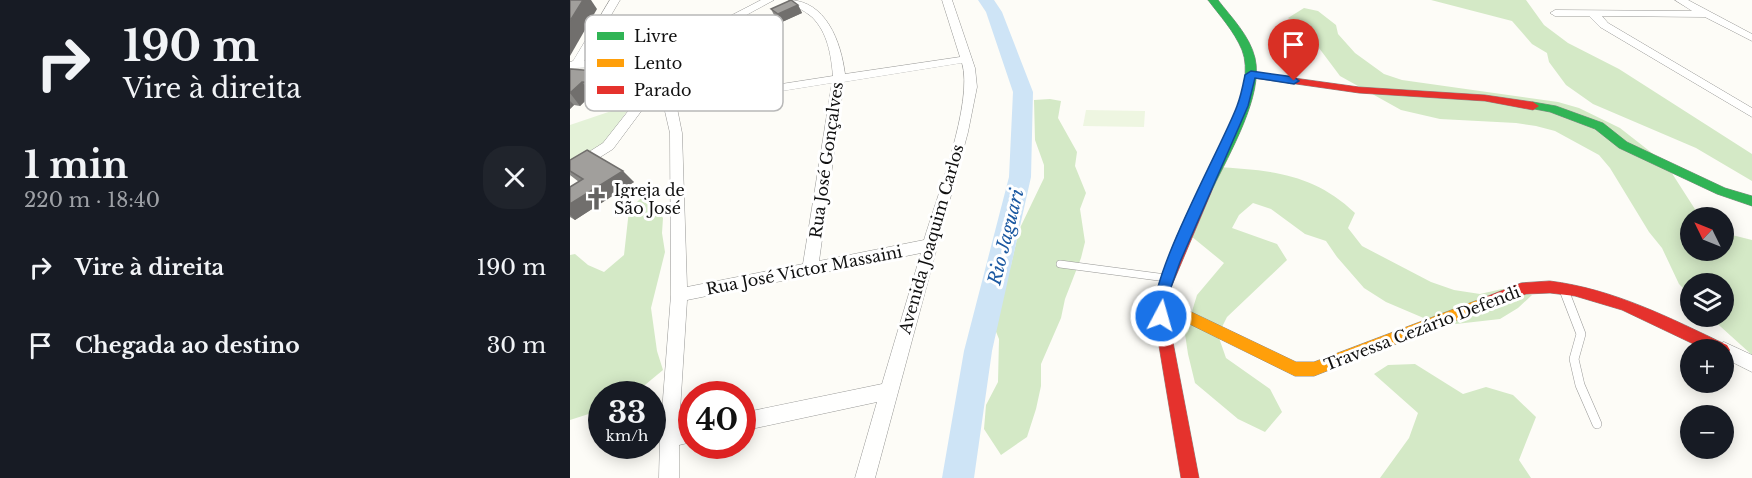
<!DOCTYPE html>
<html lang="pt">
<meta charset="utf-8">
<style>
body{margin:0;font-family:"Libre Baskerville",serif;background:#20242c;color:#f1f3f6;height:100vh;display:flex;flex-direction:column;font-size:22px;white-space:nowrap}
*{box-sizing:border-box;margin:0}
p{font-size:20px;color:#9ea1a6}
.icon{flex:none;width:33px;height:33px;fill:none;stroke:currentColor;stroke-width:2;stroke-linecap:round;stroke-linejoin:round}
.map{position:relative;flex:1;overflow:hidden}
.panel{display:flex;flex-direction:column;background:#171b24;width:570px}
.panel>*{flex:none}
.top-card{background:#171b24;color:#f1f3f6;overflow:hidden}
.needle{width:39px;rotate:313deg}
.buttons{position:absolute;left:1110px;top:207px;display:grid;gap:12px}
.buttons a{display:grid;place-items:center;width:54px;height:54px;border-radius:50%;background:#171b24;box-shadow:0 3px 15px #0003;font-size:30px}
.speed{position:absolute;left:18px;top:381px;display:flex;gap:12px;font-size:30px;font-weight:700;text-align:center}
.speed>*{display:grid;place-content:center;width:78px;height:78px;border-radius:50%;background:#171b24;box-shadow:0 3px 15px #0003;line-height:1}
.speed small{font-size:15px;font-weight:400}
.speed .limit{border:9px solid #d22;background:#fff;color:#111}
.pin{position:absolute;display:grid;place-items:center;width:51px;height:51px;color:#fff;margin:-62px -26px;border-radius:50% 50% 50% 0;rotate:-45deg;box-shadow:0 0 6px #0007}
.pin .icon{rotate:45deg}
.me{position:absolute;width:66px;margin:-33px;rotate:6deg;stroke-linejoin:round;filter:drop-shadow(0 0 4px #0008)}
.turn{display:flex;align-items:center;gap:21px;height:126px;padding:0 24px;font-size:27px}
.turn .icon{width:78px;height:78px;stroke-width:2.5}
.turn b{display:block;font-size:42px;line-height:51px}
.round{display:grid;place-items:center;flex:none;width:63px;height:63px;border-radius:24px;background:#20242c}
.head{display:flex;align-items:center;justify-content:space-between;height:102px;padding:0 24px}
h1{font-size:36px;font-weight:800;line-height:45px}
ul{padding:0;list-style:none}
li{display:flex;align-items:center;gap:18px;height:78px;padding:0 24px}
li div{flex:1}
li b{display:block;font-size:22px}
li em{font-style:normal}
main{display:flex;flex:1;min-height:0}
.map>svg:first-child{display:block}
.green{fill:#e4f2d8}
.forest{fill:#d4e9c6}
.pitch{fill:#eef6e1}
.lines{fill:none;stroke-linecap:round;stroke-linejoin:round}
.river{fill:#cee4f6;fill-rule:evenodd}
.lane-far1-casing{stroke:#979795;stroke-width:8}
.lane-casing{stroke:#979795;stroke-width:10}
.street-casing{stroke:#979795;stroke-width:1}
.fast-casing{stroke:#8e8d8b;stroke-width:1}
.slow-casing{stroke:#8e8d8b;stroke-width:1}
.jam-casing{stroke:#8e8d8b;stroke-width:1}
.lane-far1{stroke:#fffffe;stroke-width:7}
.lane{stroke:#fffffe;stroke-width:9}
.street{fill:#fffffe;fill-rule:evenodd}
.fast{fill:#30b455;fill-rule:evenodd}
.slow{fill:#ff9f0a;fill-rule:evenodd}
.jam{fill:#e5322d;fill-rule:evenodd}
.wall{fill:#8a8986}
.shaded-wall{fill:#716f6d}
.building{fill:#a19f9c;stroke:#716f6d;stroke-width:1.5}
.route{fill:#1a73e8;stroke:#114b97;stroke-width:1.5}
.labels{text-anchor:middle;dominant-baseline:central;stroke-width:6;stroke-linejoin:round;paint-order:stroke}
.street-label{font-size:16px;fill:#111;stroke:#fff}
.poi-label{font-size:16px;fill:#111;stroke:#fff;text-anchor:start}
.water-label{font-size:18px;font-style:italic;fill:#1c59a1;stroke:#fff}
.key{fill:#fff;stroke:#b8b8b8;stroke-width:1.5}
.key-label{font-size:16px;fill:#111}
</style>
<main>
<section class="panel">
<div class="top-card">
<div class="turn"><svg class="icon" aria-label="right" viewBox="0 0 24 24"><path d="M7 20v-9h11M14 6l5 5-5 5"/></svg><div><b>190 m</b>Vire à direita</div></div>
</div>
<div class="head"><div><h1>1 min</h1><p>220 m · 18:40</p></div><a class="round"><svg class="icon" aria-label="close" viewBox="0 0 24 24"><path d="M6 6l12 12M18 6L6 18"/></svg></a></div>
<ul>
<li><svg class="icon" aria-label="right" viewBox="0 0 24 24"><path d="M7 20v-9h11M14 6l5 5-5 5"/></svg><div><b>Vire à direita</b></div><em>190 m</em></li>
<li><svg class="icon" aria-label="arrive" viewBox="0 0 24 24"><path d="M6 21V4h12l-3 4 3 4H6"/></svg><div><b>Chegada ao destino</b></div><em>30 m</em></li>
</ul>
</section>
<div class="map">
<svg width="1182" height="478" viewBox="0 0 1182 478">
<rect width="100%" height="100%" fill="#fdfcf7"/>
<path class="green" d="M62 104 32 147 0 164V125Z"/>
<g class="forest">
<path d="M861 0H956L974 25 998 43 1049 69 1182 154V181L1126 148 1023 104 996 85 979 62 977 53 962 44 942 21Z"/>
<path d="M734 8 748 11 766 25 768 34 785 53 814 74 832 80 988 102 1009 108 1050 128 1096 164 1130 217 1120 218V250H1154V233L1182 240V355L1140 317 1154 316V284H1120V295L1109 284 1092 248 1079 232 1040 168 1029 155 985 131 966 126 946 123 870 119 831 110 770 76 734 28 718 18Z"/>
<path d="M480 99 491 101 488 118 507 152 505 166 516 193 510 209 515 242 511 258 495 299 491 318 471 364V386L466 409 457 437 431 455 414 429 416 405 428 382 429 339 422 322 441 265 449 230 474 178V165L465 140 464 100Z"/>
<path d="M645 167C699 170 743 173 785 213L778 228 792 246 861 282 884 290 910 294 932 289 962 295 948 308 930 319 886 324 863 322 816 302 794 288 767 257 756 241 735 234 701 209 683 203 669 215 662 228 707 244 717 260 657 317 648 335 656 358 700 389 712 412 695 432 668 419 625 383 618 354 615 334 627 295 654 263 621 236Z"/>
<path d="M75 194 93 218 92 233 95 252 81 308 87 351 93 370 64 394H32L31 410 0 420V255L5 254 18 265 34 272 54 255 59 210Z"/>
<path d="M845 364 893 394 916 387 943 395 966 417 949 460 961 478H810L839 438 848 413 804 374 818 365Z"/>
</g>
<path class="pitch" d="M516 110 575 111 574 127 513 126Z"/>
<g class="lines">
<path class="river" d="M408 0H424L432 12 463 92 461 177 422 351 404 478H372L394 351 439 177 443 92 416 12Z"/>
<defs>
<path id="lane-far1" d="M490 264 596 278"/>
<path id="lane" d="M994 290 1011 334 1004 359 1010 385 1027 424"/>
<g id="street">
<path d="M40 0H50L14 61H38L62 67 191 0H204L71 72C83 82 89 92 102 101L263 76C261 55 258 33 242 17 234 10 225 7 218 0 256 0 271 42 275 74L390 57 372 0H382L405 68 407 87 398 132 305 478H285L307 402 172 431V413L312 384 351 253 117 300 109 427 122 424V442L109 445V478H89L90 438 101 295 100 133 94 107 81 98 43 149 0 176V164L33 143 74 91C63 62 24 68 0 68V62L3 61ZM392 63C404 102 366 199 354 240L249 261 274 82ZM262 83 233 264 117 287 112 133 107 108Z"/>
<path d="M1105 0H1118L1182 34V41L1135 17 1032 16 1038 23 1182 108V117L1030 27 1019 16H985L980 13 985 10 1122 11Z"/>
<path d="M1154 342 1182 355V372L1154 358V350H1146L1148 345Z"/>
</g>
<g id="fast">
<path d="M638 0H648C661 17 680 36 685 58 694 95 659 154 643 188L637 193 631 188C647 153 687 88 672 50 664 31 650 16 638 0Z"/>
<path d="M963 102 986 106 1033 123 1057 142 1155 188 1182 196V206L1147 194 1049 148 1025 129 980 112 959 108 957 106Z"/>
</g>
<path id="slow" d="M592 298 726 362H744L913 298 918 300 920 304 918 308 744 376H725L587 308 585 304 587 300Z"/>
<g id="jam">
<path d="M681 72 789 87 915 95 963 102 969 106 963 110 915 101 789 93 677 77V73Z"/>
<path d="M637 183 643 188 600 290 598 316 629 478H611L584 316 586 290 631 188Z"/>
<path d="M980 281C1044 289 1100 318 1157 345L1160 350 1157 355 1154 356V350H1136L1052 310 1005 296 980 293 956 294 913 310 908 308 906 304 908 300 951 283Z"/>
</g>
</defs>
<use href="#lane-far1" class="lane-far1-casing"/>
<use href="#lane" class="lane-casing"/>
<use href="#street" class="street-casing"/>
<use href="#fast" class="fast-casing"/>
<use href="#slow" class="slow-casing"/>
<use href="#jam" class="jam-casing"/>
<use href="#lane-far1" class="lane-far1"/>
<use href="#lane" class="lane"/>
<use href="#street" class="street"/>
<use href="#fast" class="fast"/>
<use href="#slow" class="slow"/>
<use href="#jam" class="jam"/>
</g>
<g class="wall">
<path d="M228 5 232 13 212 22 205 17 201 9Z"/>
<path d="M0 69 40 72 50 83 38 95 22 94 10 106 4 105 0 109Z"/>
<path d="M0 160 64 182 5 220 0 217V187L9 182 0 175Z"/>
</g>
<g class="shaded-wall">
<path d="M13 0H21L27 9 0 56V21Z"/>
<path d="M228 5 232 13 212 22 208 14Z"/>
<path d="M40 72 50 83 38 95 28 83Z"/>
<path d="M12 82 22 94 10 106 0 93Z"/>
<path d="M0 101 4 105 0 109Z"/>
<path d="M53 171 64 182 5 220 0 215V204Z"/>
</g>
<g class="building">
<path d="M0 0H13L0 21Z"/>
<path d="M221 0 228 5 208 14 201 9Z"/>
<path d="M0 69 40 72 28 83 12 82 0 93Z"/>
<path d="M17 150 53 171 0 204V187L13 179 0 171V160Z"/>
</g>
<path class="route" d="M681 71 724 77 729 81 724 84 685 78 678 106 610 262 600 290 597 320 591 322 586 320C571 289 653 145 667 106 671 96 673 85 675 75Z"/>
<defs>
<symbol id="church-bare" viewBox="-9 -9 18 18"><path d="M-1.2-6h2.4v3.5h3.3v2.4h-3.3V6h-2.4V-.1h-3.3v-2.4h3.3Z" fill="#646362" stroke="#fff" stroke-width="2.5" paint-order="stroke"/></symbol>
</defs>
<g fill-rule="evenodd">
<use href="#church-bare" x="10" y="182" width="33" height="33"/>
</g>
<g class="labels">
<g class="street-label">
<text transform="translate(256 160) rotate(-82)">Rua José Gonçalves</text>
<text transform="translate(361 239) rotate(-74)">Avenida Joaquim Carlos</text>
<text transform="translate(234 270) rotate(-11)">Rua José Victor Massaini</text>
<text transform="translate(852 328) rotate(-21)">Travessa Cezário Defendi</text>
</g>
<g class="poi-label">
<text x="44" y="190">Igreja de<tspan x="44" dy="18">São José</tspan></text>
</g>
<g class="water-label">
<text transform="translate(436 237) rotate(-76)">Rio Jaguari</text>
</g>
</g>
<rect x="15" y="15" width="198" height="96" rx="9" class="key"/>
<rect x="27" y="32" width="27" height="8" fill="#30b455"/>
<rect x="27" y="59" width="27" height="8" fill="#ff9f0a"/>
<rect x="27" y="86" width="27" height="8" fill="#e5322d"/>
<g class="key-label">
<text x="64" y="42">Livre</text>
<text x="64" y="69">Lento</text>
<text x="64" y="96">Parado</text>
</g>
</svg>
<div class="buttons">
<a><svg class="needle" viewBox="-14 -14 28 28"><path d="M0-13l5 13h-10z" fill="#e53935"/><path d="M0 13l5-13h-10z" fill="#9ea1a6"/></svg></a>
<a><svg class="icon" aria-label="layers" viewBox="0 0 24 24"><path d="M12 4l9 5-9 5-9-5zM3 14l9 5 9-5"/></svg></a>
<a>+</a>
<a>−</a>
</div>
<div class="speed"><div>33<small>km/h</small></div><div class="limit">40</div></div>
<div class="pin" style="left:724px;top:81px;background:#d93025"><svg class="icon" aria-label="arrive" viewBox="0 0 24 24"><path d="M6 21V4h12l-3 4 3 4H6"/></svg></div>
<svg class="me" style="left:591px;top:316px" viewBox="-20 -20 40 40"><circle r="17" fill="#1a73e8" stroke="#fff" stroke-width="3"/><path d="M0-11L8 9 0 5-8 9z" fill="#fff"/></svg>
</div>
</main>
